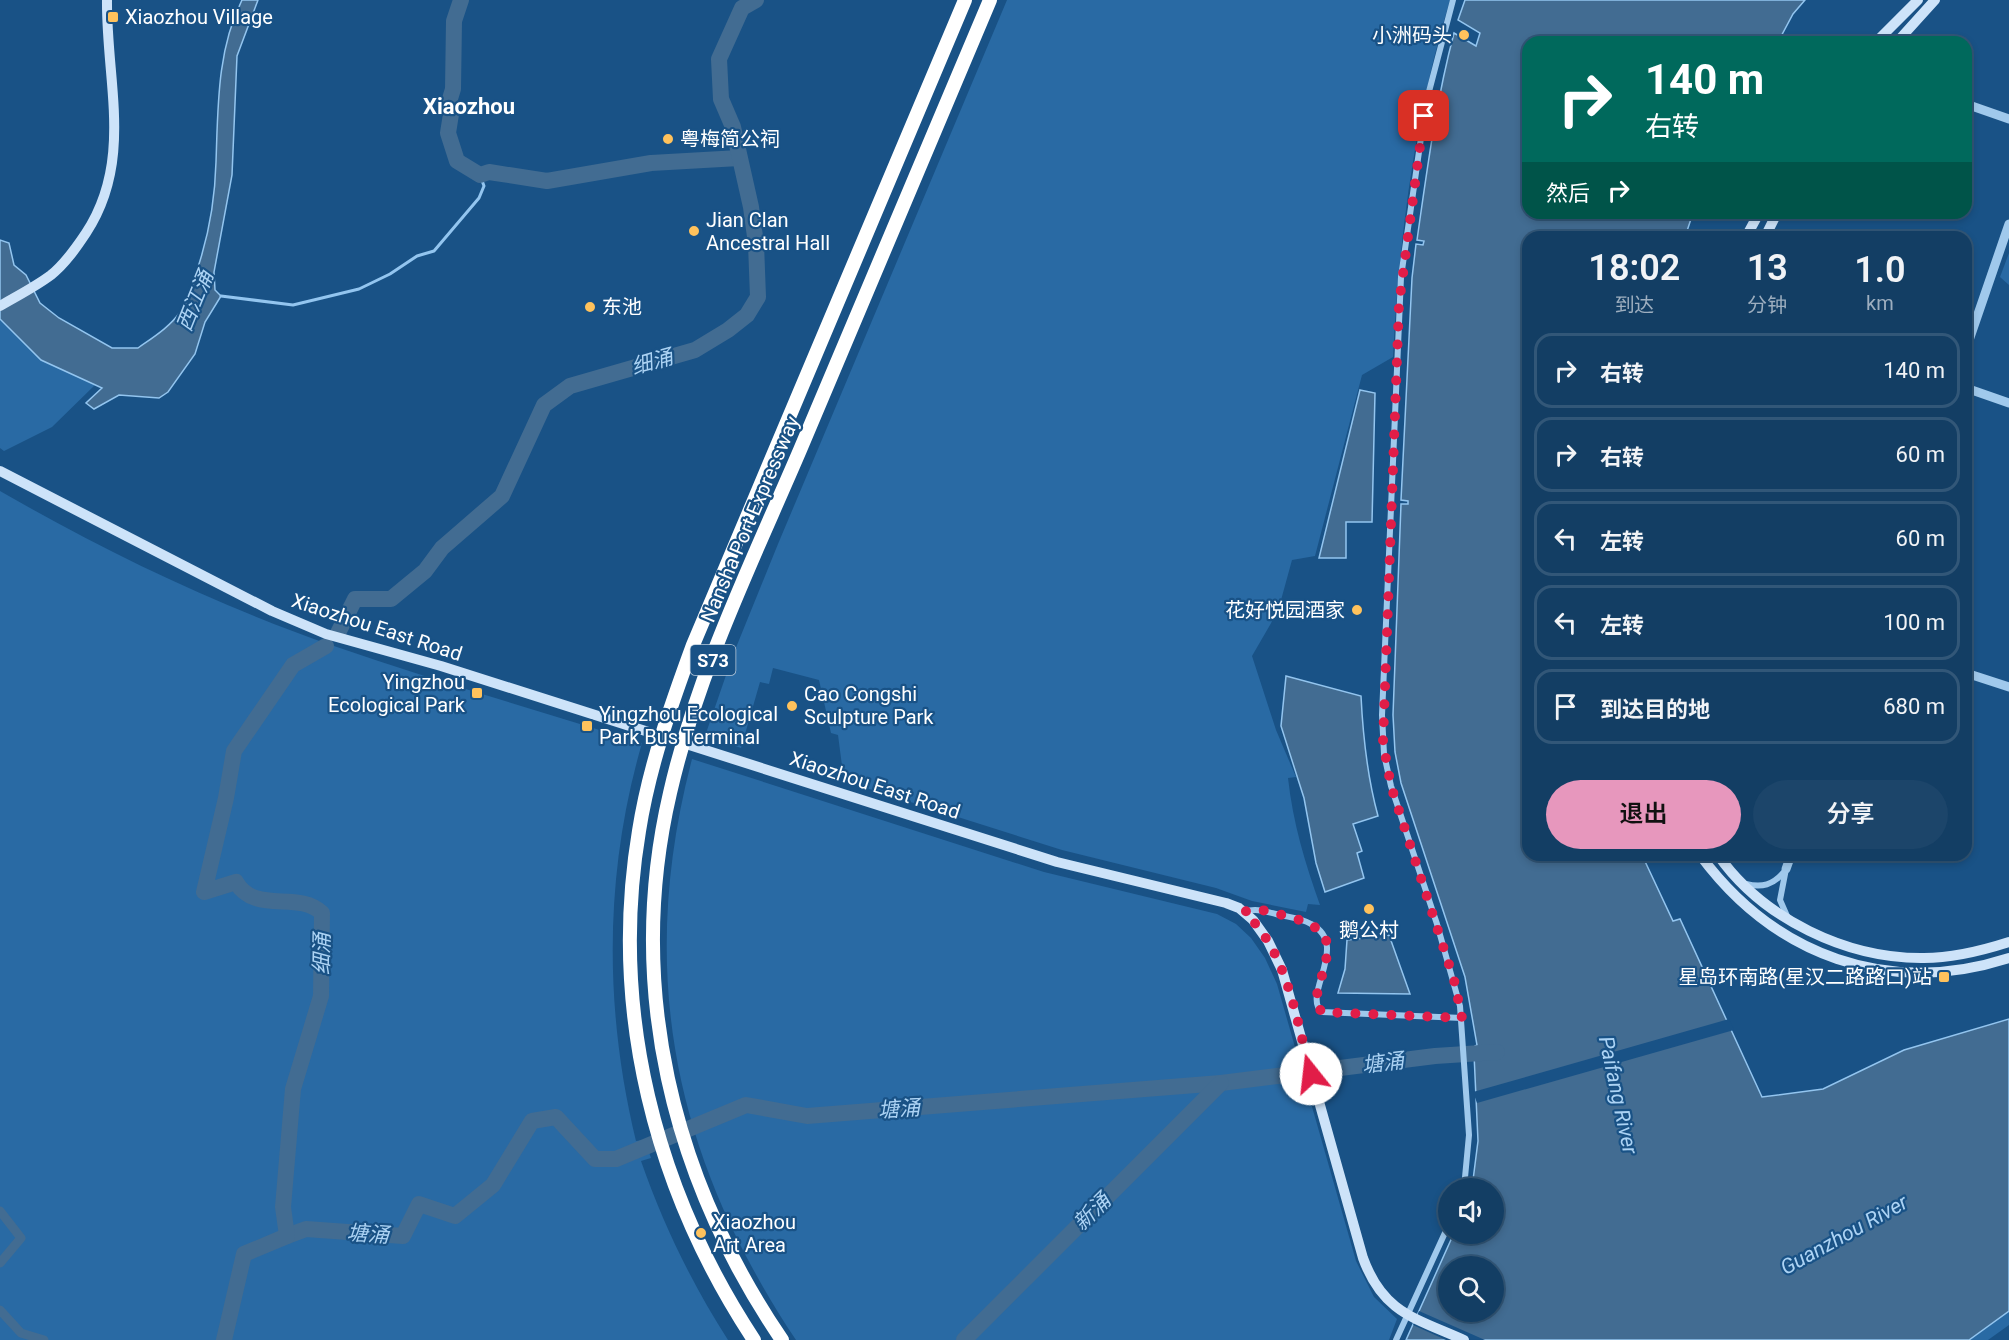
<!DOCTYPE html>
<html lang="zh">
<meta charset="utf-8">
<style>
body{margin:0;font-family:Roboto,"Noto Sans SC",sans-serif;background:#1c456a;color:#f1f3f6;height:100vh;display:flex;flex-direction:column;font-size:22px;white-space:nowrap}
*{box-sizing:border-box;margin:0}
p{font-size:20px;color:#9daebf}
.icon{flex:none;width:33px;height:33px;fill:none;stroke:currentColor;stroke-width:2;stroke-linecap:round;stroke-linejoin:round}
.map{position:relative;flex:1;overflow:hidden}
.drawer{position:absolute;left:1522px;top:231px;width:450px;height:630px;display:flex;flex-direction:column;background:#133e64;border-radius:18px;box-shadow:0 3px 9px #0003,0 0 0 2px #325778}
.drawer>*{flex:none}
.guide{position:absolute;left:1522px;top:36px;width:450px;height:183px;border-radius:18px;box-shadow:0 3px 9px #0003,0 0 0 2px #325778;background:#00695c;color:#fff;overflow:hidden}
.fabs{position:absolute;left:1438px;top:1178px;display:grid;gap:12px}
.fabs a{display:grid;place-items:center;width:66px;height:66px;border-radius:50%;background:#133e64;box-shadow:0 3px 9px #0003,0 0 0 2px #325778;font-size:30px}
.pin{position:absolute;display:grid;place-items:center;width:51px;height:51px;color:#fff;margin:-26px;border-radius:12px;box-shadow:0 3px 9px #0006}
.me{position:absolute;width:66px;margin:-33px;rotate:344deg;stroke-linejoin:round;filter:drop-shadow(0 0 4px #0008)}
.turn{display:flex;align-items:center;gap:21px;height:126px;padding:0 24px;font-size:27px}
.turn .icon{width:78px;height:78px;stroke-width:2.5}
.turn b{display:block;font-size:42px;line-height:51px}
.then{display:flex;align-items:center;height:57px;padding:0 24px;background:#0003;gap:12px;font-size:22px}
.eta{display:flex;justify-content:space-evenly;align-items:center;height:102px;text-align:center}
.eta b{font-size:36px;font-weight:600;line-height:42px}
.primary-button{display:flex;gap:12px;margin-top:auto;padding:12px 24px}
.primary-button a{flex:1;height:69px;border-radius:36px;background:#e797bd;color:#111;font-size:24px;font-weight:600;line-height:69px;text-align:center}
.primary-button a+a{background:#1c456a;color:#f1f3f6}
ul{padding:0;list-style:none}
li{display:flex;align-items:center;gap:18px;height:75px;margin:0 12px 9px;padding:0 12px;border:3px solid #325778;border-radius:18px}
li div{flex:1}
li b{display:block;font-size:22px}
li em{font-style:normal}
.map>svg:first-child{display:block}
.green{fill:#296aa4}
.water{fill:#426c92;stroke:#93c5ef;stroke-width:1.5;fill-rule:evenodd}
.pier{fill:#195286}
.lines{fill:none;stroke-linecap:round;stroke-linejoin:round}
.stream{stroke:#93c5ef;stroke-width:3}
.canal{stroke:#426c92;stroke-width:9}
.river{stroke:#426c92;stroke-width:16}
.minor{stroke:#a0c9ec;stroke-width:6}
.tertiary{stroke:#a0c9ec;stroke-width:9}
.secondary{stroke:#cde3f9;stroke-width:10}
.motorway-bridge{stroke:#fff;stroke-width:14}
.route{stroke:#e11d48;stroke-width:10;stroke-dasharray:0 18}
.poi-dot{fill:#ffc25c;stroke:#195286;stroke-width:2}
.labels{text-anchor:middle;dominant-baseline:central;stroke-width:4.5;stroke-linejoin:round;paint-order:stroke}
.shield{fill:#195286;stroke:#bacbdb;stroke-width:1.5}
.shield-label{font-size:18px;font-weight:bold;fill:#fff}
.poi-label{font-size:20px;fill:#fff;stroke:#195286;text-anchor:start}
.street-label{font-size:20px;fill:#fff;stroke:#195286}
.water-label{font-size:21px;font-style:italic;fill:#acd3f4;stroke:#195286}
.quarter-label{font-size:22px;font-weight:bold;fill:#fff;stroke:#195286}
</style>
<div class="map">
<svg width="2009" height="1340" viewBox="0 0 2009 1340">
<rect width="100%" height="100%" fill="#195286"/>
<g class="green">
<path d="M1007 0H1450C1415 115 1399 237 1393 357L1362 375 1315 556 1292 560 1278 611 1252 656 1276 730 1296 777 1288 778C1293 823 1305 863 1320 905L1308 904 1306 912 1252 901 1216 888 1062 850 844 781 838 735 831 733 819 680 773 668 769 684 760 682 741 748 705 736 733 655 778 544Z"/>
<path d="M2009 253V285L2000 277Z"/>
<path d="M0 319 41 360 97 383 52 427 4 451 0 448Z"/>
<path d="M0 491C106 552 218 606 334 646 435 681 539 711 642 743 604 874 604 1009 636 1141L645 1140 651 1158 641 1161C663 1224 692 1284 728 1340H0Z"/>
<path d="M692 759 1044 872 1217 914 1236 924 1251 938 1265 958 1277 984 1356 1261 1374 1297 1397 1319 1389 1340H796C674 1157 636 973 692 759Z"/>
<path d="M2009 1311V1325L1988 1340H1969Z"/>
</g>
<g class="water">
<path d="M242 0H258L237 56 232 175 214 272 215 290 221 296 205 322 195 354 168 392 159 398 119 395 94 409 86 403 102 388 41 360 0 319V240L9 243 14 265 26 275 40 303 59 318 112 348H138C152 338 170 327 180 312 189 300 193 284 197 270 209 235 215 199 216 162 218 107 217 50 242 0Z"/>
<path d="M1465 0H1805L1793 14 1778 42H1528V213H1693L1685 237H1528V855H1642L1673 921 1680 919 1762 1097 1823 1089 1904 1050 2009 1019V1311L1969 1340H1406L1454 1233H1494V1188H1472L1478 1141 1474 1054 1455 1050 1472 1048 1477 1045 1465 977 1401 783 1395 752 1393 715 1401 504H1408V501L1401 500 1412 278 1416 244 1423 245 1424 241 1417 240C1427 170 1436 101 1454 33L1476 46 1480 33 1458 20ZM1449 1266H1494V1311H1449Z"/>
<path d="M1360 390 1375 393 1372 522H1346V558H1319Z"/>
<path d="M1286 676 1361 696C1363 737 1367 776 1378 816L1353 824 1362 851 1357 853 1364 878 1325 892 1316 863 1304 798 1281 726Z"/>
<path d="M1389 935 1410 994 1338 993 1345 969 1347 940Z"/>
</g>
<g class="pier">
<path d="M1729 1019 1734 1030 1477 1103 1473 1092Z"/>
<path d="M1419 1311 1485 1340H1446L1413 1325Z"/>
</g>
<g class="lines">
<path class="stream" d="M221 296 293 305 359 289 390 274 417 256 434 251 479 198 484 186 480 175"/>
<g class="canal">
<path d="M0 1211 21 1238 0 1263"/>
<path d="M0 1310 21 1333 44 1340"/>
</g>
<g class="river">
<path d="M461 0 454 21 453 89 449 102 451 114 448 133 457 161 480 175 489 172 547 181 651 163 739 158"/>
<path d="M338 633 355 599H391L425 571 442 548 502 496 544 405 570 386 695 350 728 330 747 315 758 297 756 244 751 207 733 127 721 99 719 59 742 8 756 0"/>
<path d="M287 1236 306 1229 403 1236 419 1204 455 1216 493 1185 532 1121 556 1117 595 1159H616L746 1105 807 1116 1221 1083 1435 1056 1497 1052"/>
<path d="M224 1340 244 1254 287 1236 283 1207 293 1089 321 996 322 913C298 890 255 915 236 882L204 892 226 798 234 751 293 665 326 646"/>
<path d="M964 1340 1221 1083"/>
</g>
<g class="minor">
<path d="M1453 0 1426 103 1401 277 1382 715 1384 754 1391 786 1437 924 1460 1006 1469 1135 1464 1188"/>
<path d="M1786 869 1780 900 1787 916"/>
<path d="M1746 884C1762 888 1773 885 1784 872"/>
<path d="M1244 912C1255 908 1264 911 1276 914 1287 917 1301 918 1311 924 1351 945 1301 995 1322 1012L1462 1018"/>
<path d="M1396 1340 1449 1224"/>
</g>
<g class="tertiary">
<path d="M1966 104 2009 119"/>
<path d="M1966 349 2009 224"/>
<path d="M1966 388 2009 403"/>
<path d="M1966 673 2009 687"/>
<path d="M1786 869 1791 855"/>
</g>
<g class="secondary">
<path d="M1876 42 1918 0"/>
<path d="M1897 42 1935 0"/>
<path d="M1746 237 1759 213"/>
<path d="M1765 237 1777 213"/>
<path d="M0 306C17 296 35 287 51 275 65 264 76 248 86 233 134 160 106 81 107 0"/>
<path d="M0 471 272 611 326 634 441 666 1057 862 1226 903 1239 908 1253 920 1268 941 1282 970 1363 1258C1383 1313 1415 1318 1464 1340"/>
<path d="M1700 855C1775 956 1888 997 2009 958"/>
<path d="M1718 855C1763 919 1847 959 1924 958 1953 958 1981 951 2009 942"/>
</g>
<g class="motorway-bridge">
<path d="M754 1340C655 1190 609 1010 639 831 649 767 671 705 693 645L965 0"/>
<path d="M782 1340C672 1178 625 986 670 793 697 674 752 562 800 450 863 300 926 150 990 0"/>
</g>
</g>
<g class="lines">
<path class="route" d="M1311 1074C1296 1020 1288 952 1244 912 1258 906 1272 913 1286 916 1346 932 1326 952 1316 999L1317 1006 1322 1012 1462 1018 1454 980 1391 786 1383 742 1399 304 1424 116"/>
</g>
<g class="poi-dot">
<rect x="107" y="11" width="12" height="12" rx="3"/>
<circle cx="1464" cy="35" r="6"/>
<circle cx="668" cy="139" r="6"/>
<circle cx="694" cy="231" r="6"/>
<circle cx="590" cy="307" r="6"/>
<circle cx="1357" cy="610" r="6"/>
<rect x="471" y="687" width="12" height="12" rx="3"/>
<circle cx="792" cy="706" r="6"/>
<rect x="581" y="720" width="12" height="12" rx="3"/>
<circle cx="1369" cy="909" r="6"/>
<rect x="1938" y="971" width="12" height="12" rx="3"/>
<circle cx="701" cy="1233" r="6"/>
</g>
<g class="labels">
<rect class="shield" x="690.5" y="645" width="45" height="30" rx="4.5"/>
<g class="shield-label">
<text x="713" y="660">S73</text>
</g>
<g class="poi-label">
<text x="125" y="17">Xiaozhou Village</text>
<text x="1452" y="35" text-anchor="end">小洲码头</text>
<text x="680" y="139">粤梅简公祠</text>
<text x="706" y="220">Jian Clan<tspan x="706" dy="23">Ancestral Hall</tspan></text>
<text x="602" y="307">东池</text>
<text x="1345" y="610" text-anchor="end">花好悦园酒家</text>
<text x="465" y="682" text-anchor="end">Yingzhou<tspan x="465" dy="23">Ecological Park</tspan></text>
<text x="804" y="694">Cao Congshi<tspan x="804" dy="23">Sculpture Park</tspan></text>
<text x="599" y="714">Yingzhou Ecological<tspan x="599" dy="23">Park Bus Terminal</tspan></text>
<text x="1369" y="930" text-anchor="middle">鹅公村</text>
<text x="1932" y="977" text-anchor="end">星岛环南路(星汉二路路口)站</text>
<text x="713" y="1222">Xiaozhou<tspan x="713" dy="23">Art Area</tspan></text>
</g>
<g class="street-label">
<text transform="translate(750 519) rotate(-67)">Nansha Port Expressway</text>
<text transform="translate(377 627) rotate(18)">Xiaozhou East Road</text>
<text transform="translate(875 785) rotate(18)">Xiaozhou East Road</text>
</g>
<g class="water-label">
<text transform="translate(195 301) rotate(-68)">西江涌</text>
<text transform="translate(652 362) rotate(-16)">细涌</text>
<text transform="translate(322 954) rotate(-89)">细涌</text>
<text transform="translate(1383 1063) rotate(-7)">塘涌</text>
<text transform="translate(1618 1095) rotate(78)">Paifang River</text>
<text transform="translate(899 1109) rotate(-4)">塘涌</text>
<text transform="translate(1092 1212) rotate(-45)">新涌</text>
<text transform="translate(368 1234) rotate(4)">塘涌</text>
<text transform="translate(1844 1235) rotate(-29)">Guanzhou River</text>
</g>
<g class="quarter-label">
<text x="469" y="106">Xiaozhou</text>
</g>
</g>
</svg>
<div class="fabs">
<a><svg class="icon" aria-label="sound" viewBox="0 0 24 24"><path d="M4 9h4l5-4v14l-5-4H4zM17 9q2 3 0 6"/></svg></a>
<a><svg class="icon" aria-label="search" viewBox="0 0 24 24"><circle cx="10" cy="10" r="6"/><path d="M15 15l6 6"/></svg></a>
</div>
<div class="pin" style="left:1424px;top:116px;background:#d93025"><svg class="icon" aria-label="arrive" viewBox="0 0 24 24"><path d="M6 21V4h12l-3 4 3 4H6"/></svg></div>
<svg class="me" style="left:1311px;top:1074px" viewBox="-20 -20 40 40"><circle r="19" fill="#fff"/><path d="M0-13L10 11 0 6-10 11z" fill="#e11d48"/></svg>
<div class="guide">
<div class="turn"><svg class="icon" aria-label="right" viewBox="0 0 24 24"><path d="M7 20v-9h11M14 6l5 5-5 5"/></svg><div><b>140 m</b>右转</div></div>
<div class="then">然后<svg class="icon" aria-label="right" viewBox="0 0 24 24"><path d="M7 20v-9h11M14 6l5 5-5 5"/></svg></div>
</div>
<section class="drawer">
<div class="eta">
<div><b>18:02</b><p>到达</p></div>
<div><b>13</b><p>分钟</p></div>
<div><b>1.0</b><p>km</p></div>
</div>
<ul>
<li><svg class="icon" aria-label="right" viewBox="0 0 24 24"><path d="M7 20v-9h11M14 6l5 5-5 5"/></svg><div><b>右转</b></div><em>140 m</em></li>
<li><svg class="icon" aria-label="right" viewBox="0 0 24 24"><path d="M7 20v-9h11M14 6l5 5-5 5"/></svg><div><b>右转</b></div><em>60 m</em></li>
<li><svg class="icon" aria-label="left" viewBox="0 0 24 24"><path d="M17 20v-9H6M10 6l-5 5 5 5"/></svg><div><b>左转</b></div><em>60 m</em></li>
<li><svg class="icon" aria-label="left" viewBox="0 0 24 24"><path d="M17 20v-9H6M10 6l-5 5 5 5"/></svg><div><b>左转</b></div><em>100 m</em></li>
<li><svg class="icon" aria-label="arrive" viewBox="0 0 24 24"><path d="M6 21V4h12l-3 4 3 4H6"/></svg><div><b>到达目的地</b></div><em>680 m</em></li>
</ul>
<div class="primary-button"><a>退出</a><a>分享</a></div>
</section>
</div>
